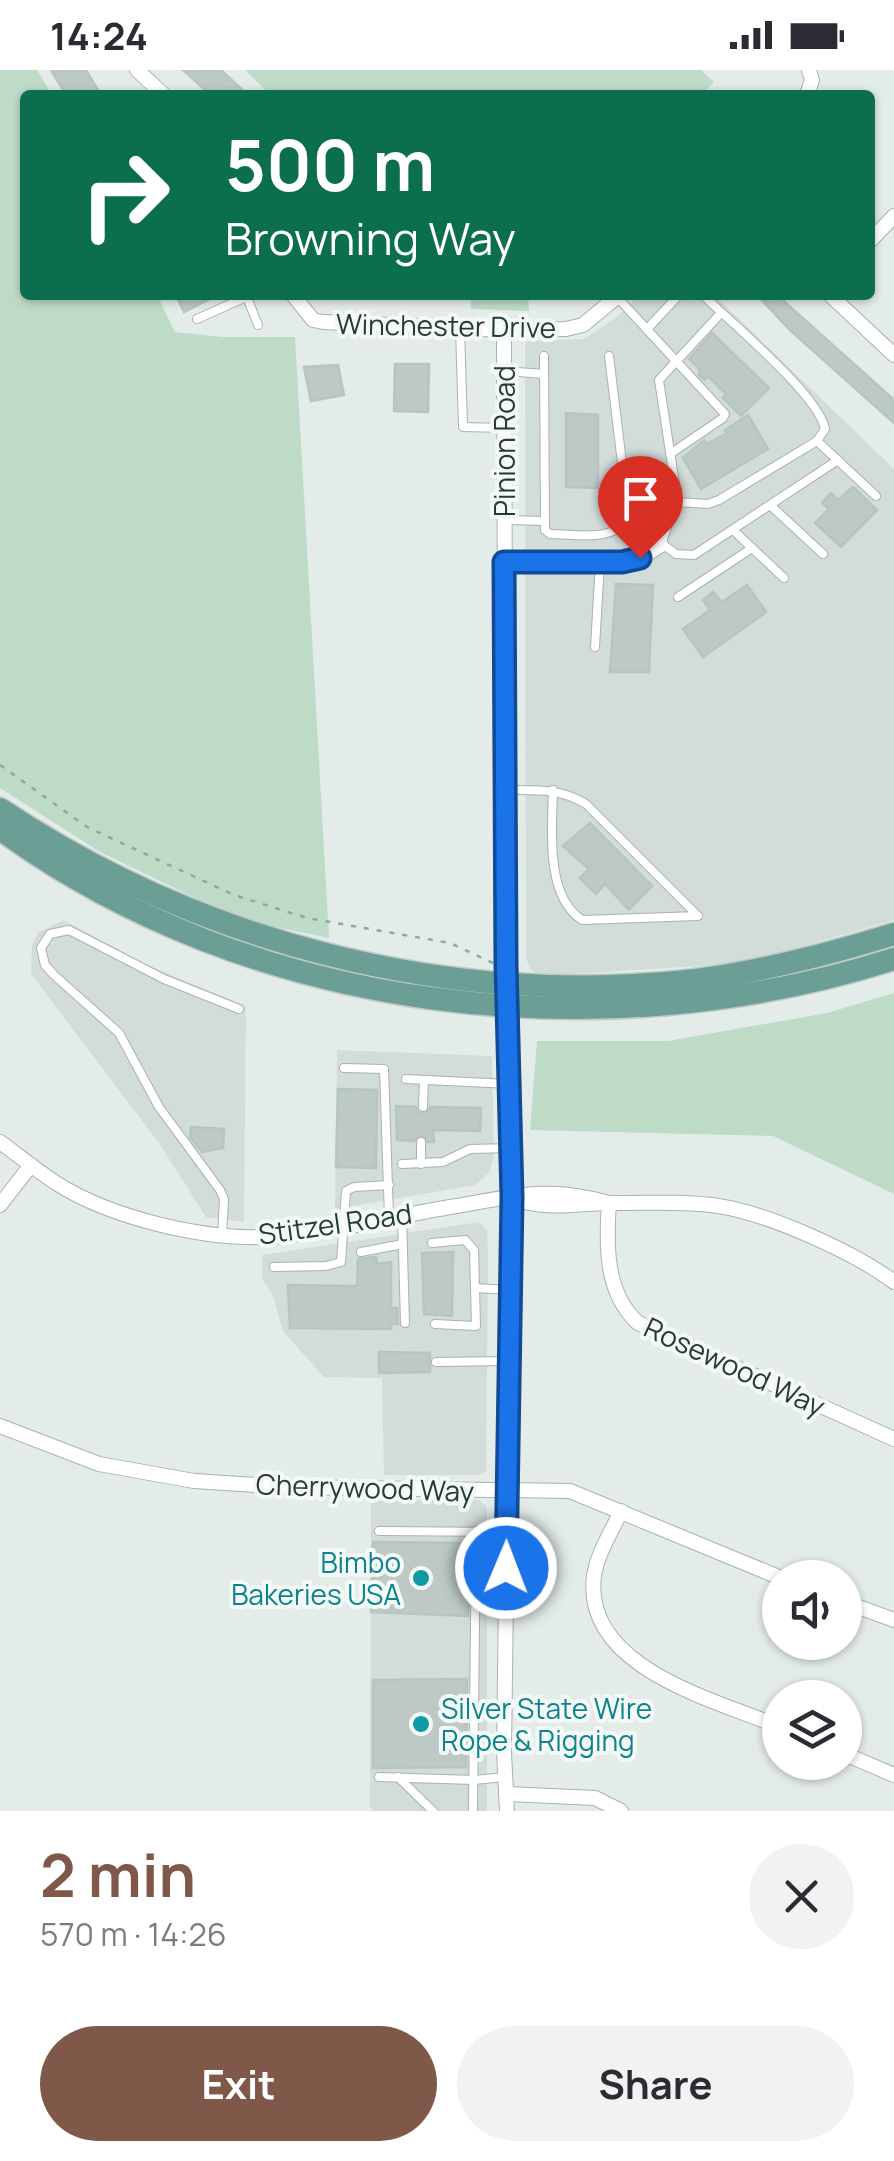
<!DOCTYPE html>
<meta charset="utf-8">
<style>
body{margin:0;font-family:Manrope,sans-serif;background:#f2f2f3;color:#2b2b33;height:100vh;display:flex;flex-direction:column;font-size:38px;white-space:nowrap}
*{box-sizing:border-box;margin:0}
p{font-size:32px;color:#7c7c81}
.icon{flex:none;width:55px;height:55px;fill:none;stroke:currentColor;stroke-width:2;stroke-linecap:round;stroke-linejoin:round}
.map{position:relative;height:1741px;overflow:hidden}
.sheet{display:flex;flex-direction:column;background:#fff;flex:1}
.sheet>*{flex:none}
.hud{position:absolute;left:20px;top:20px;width:855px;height:210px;border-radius:10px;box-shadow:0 2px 8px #0004;background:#0b6e4f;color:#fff;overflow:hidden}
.controls{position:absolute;left:762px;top:1490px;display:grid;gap:20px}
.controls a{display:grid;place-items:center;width:100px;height:100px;border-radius:50%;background:#fff;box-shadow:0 2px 8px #0004;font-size:50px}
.pin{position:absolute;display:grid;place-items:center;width:85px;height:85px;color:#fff;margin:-102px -42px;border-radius:50% 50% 50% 0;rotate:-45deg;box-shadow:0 0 10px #0007}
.pin .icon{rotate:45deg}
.me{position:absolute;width:110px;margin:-55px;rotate:1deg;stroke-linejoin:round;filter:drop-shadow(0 0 8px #0008)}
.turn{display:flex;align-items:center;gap:35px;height:210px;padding:0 40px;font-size:45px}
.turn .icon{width:130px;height:130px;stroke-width:2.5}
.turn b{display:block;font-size:70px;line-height:85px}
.round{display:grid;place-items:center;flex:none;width:105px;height:105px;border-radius:52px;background:#f2f2f3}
.head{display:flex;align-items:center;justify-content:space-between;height:170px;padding:0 40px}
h1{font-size:60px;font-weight:700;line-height:75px;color:#80584a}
.primary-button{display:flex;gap:20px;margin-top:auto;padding:20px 40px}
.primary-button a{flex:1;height:115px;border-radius:60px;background:#80584a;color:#fff;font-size:40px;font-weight:700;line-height:115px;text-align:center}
.primary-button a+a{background:#f2f2f3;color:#2b2b33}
.status{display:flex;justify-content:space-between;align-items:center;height:70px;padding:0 50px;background:#fff;direction:ltr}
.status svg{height:28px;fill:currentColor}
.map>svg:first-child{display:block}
.built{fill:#d2dcd8}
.green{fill:#bedbc8}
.building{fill:#bcc9c5;stroke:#b6c5c0;stroke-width:2.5}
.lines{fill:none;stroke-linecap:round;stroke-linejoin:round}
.lane-casing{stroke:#a6b4b0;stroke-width:10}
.street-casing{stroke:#a6b4b0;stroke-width:16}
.primary-casing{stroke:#c2c8c7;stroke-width:25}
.path{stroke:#86ada4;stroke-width:2.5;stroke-dasharray:5 8;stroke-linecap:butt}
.lane{stroke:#fff;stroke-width:8}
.street{stroke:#fff;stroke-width:14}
.primary{stroke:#6b9e95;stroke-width:22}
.route-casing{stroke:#114b97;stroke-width:25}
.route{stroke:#1a73e8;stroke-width:18}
.culture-dot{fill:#0f9aa8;stroke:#f4f9f6;stroke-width:4}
.labels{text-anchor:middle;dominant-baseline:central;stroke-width:8;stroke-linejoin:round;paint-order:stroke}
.street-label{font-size:28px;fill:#243c37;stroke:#f4f9f6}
.culture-label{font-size:28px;fill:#0d838f;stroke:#f4f9f6;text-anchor:end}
</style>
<div class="status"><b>14:24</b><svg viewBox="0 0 49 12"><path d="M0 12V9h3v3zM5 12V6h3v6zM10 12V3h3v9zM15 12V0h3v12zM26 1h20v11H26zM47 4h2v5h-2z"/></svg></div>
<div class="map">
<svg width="894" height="1741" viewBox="0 0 894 1741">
<rect width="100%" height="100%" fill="#e3ece9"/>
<g class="built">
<path d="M639 225H714L894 399V850L769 886 715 895 539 906 530 899 526 888 525 275 528 271 584 269 616 248Z"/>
<path d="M63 850 147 895 246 936 244 1152 206 1147 159 1073 31 904 32 875 38 863Z"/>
<path d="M337 980 492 986 494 1083 490 1102 475 1115 335 1139Z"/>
<path d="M479 1152 487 1160 488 1182 486 1401 479 1405H384L382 1308 324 1307 283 1261 273 1225 262 1209V1185Z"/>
<path d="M371 1431 479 1430 487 1437V1741H374L370 1737Z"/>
</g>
<g class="green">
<path d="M0 0H37L52 25H25V225H157L175 262 222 267H295L329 868 252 852 193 827 100 782 0 718Z"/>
<path d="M245 0H701L714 12 701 25H271Z"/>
<path d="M470 225H528L529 241 471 239Z"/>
<path d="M894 923V1124L773 1066 530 1060 537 971H668L827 943Z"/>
</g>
<g class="building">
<path d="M51 0H86L101 25H66Z"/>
<path d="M183 0H221L248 25H211Z"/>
<path d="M176 225H218L184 242Z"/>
<path d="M757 225H777L873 311 894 330V353L790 260Z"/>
<path d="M712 263 769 318 741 346 723 328 726 324 708 306 705 310 699 305 700 299 689 289Z"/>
<path d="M395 294H429L428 342 394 341Z"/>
<path d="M338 295 344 325 311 331 304 297Z"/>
<path d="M566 343 598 345V418L566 417Z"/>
<path d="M748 345 768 379 701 419 683 388 704 370 707 374 727 363 725 360Z"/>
<path d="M853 417 877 440 841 477 815 453 829 439 822 433 831 423 838 430Z"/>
<path d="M616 514 653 515 649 602H610Z"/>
<path d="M747 515 766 542 703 587 683 559 710 540 703 530 713 522 722 532Z"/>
<path d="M590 753 652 816 629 840 605 814 596 824 580 808 589 799 563 776Z"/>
<path d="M338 1019 377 1020 376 1098 336 1097Z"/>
<path d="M396 1036 416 1037 418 1043 424 1044 430 1037 481 1038 480 1061 433 1060 434 1072H428L422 1065 414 1071 397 1070Z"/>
<path d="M191 1057 224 1059 223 1078 202 1082 190 1067Z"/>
<path d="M453 1182 452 1246 424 1244 422 1183Z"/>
<path d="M376 1187 377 1194 391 1192V1238H397L398 1254H391V1259L290 1258 288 1215 357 1216 358 1189Z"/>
<path d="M379 1282 430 1283V1302L379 1303Z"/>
<path d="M373 1472 468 1473V1546L371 1542Z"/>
<path d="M467 1609 466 1697 373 1698V1610Z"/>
</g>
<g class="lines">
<defs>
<g id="lane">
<path d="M246 225 258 255"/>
<path d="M617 227 725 344 723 348 670 384"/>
<path d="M197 249 246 227"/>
<path d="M460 258 463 357 504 358"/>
<path d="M647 259 679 225"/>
<path d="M544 286 545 460 550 464C577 464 610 472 629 450"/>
<path d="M609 286 629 450 676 484 694 485 838 390"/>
<path d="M504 301 544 304"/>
<path d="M817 371 876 426"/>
<path d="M677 432 708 434 719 430 817 371 825 359C819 325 730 252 703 225"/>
<path d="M770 435 823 484"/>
<path d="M504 450 543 451"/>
<path d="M733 460 784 508"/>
<path d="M661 475 677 428 659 310 721 243"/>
<path d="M678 527 752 478"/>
<path d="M595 577 600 492"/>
<path d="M505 720C535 720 560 718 586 734L698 846 582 850C545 826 552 759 553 720"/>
<path d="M344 998 384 999 389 1147"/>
<path d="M406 1009 509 1014"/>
<path d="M423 1037 424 1010"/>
<path d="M402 1094 443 1092 470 1079 510 1078"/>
<path d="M421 1094V1072"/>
<path d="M402 1145 405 1253"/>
<path d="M222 1165 224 1129 220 1120 159 1037 119 963 54 905 45 895 41 878 50 864 69 860 164 909 239 939"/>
<path d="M432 1173 465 1170 474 1180 476 1256 435 1254"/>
<path d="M361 1182 403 1174"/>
<path d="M274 1197 326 1196 341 1192 346 1121 354 1117 389 1115"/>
<path d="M475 1218 510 1220"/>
<path d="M436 1292 508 1291"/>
<path d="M379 1461 507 1462"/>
<path d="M379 1707 474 1710 505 1707"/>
<path d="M398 1707 433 1741"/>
<path d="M473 1741 476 1461"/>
</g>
<g id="street">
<path d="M137 0 164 25"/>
<path d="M807 25 812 10 809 0"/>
<path d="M870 171 894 146"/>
<path d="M293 225 313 250 323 252 504 260 566 259 583 255 619 225"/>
<path d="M830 225 894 285"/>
<path d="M504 260 506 895 511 1127 504 1683 507 1741"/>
<path d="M504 492H622L641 488 661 475"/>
<path d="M0 1072C18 1085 36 1100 56 1113 111 1148 203 1170 269 1167 330 1163 390 1147 450 1137 512 1127 547 1115 609 1133"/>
<path d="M512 1128C550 1142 579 1132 618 1133 651 1133 686 1131 718 1136 767 1143 854 1182 894 1212"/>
<path d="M609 1133C606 1175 605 1223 638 1253L894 1369"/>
<path d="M0 1135 31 1095"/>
<path d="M0 1356 99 1394 194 1411 288 1417 570 1421 781 1508"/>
<path d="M621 1441C612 1461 597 1484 594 1506 582 1598 716 1630 780 1657"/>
<path d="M845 1532 894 1550"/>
<path d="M845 1684 894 1705"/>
<path d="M506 1724 595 1728 621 1741"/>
</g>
<g id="primary">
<path d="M0 739C201 873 445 936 687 911 757 903 826 885 894 864"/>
<path d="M0 759C252 943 600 983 894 889"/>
</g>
</defs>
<use href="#lane" class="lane-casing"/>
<use href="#street" class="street-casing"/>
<use href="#primary" class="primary-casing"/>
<path class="path" d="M0 695 87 757 234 825 307 848 450 873 493 893"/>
<use href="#lane" class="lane"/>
<use href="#street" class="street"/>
<use href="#primary" class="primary"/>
</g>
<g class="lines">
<defs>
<path id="route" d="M506 1498 512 1127 506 895 504 492H622L640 488"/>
</defs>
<use href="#route" class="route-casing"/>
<use href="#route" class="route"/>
</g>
<g class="culture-dot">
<circle cx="421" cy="1508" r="10"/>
<circle cx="421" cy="1654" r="10"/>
</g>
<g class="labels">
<g class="street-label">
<text transform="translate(446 255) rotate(1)">Winchester Drive</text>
<text transform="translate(504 371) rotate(-90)">Pinion Road</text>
<text transform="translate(335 1153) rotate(-8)">Stitzel Road</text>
<text transform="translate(735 1296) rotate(25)">Rosewood Way</text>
<text transform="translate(365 1417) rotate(2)">Cherrywood Way</text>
</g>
<g class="culture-label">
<text x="401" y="1492">Bimbo<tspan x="401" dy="32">Bakeries USA</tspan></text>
<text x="441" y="1638" text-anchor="start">Silver State Wire<tspan x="441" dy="32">Rope &amp; Rigging</tspan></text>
</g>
</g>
</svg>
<div class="controls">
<a><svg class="icon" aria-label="sound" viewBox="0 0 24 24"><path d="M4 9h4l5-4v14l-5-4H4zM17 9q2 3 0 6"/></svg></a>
<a><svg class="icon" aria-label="layers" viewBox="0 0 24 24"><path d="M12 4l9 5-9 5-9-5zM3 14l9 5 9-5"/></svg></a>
</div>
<div class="pin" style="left:640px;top:488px;background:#d93025"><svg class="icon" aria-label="arrive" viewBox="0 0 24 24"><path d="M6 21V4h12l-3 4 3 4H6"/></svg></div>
<svg class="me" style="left:506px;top:1498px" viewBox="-20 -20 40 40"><circle r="17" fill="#1a73e8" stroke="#fff" stroke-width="3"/><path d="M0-11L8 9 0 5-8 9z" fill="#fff"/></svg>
<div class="hud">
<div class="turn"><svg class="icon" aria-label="right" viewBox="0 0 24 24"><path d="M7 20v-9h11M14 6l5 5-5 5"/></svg><div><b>500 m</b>Browning Way</div></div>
</div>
</div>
<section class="sheet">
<div class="head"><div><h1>2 min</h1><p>570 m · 14:26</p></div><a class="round"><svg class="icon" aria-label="close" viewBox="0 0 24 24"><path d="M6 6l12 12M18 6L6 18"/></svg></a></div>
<div class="primary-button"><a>Exit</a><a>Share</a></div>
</section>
